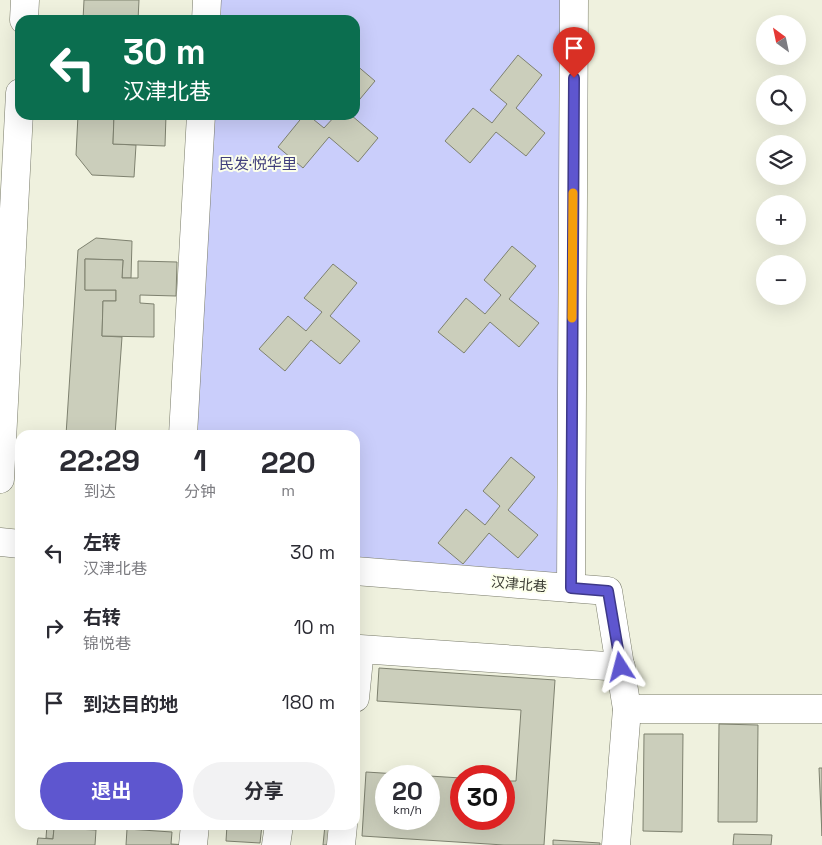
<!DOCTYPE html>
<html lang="zh">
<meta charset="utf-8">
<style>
body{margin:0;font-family:"Space Grotesk","Noto Sans SC",sans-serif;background:#f2f2f3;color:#2b2b33;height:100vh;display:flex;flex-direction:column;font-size:19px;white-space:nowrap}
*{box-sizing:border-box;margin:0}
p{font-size:16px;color:#7c7c81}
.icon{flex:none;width:28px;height:28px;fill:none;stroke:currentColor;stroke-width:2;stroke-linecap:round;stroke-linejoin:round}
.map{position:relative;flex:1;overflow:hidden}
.drawer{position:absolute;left:15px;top:430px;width:345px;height:400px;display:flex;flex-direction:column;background:#fff;border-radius:15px;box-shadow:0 5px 20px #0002}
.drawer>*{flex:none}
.hud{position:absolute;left:15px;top:15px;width:345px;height:105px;border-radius:15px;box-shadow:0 5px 20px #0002;background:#0b6e4f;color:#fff;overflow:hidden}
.needle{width:32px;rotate:327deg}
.controls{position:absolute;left:756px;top:15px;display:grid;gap:10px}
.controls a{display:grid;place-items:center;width:50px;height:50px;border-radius:50%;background:#fff;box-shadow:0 5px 20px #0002;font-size:25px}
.speed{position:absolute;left:375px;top:765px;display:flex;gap:10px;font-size:25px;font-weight:700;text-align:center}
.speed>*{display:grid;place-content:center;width:65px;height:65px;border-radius:50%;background:#fff;box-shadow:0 5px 20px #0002;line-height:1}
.speed small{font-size:12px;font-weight:400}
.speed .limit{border:8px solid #d22;background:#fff;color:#111}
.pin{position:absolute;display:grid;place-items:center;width:42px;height:42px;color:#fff;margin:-51px -21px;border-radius:50% 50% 50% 0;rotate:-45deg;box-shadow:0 0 5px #0007}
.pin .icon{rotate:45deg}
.me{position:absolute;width:55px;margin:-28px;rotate:351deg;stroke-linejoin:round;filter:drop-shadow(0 0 4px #0008)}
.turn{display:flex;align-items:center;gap:18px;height:105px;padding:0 25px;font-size:22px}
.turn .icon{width:65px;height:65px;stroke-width:2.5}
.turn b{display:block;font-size:35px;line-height:42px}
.eta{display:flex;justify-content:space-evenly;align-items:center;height:85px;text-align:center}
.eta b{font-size:30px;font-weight:700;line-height:35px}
.cta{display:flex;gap:10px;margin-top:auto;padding:10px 25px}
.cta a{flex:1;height:58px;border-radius:30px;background:#5e56cf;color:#fff;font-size:20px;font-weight:700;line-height:58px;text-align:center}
.cta a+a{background:#f2f2f3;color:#2b2b33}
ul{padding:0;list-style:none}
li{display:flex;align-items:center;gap:15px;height:75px;padding:0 25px}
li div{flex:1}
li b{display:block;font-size:19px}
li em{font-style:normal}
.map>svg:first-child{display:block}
.green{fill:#cacefb}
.building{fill:#cbcebb;stroke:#7e816f;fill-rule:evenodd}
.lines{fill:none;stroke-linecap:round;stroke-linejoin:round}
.minor-casing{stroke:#797b6a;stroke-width:29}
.major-casing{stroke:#797b6a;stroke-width:29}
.minor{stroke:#fff;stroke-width:28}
.major{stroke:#fff;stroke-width:28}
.route-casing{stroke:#3d3887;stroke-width:12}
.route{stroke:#5e56cf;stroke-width:9}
.slow{stroke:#f59e0b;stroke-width:9}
.labels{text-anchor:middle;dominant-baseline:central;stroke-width:4;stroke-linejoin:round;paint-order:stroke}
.street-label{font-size:14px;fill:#3a3b33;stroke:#fcffeb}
.neighbourhood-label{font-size:15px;fill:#3f3e7b;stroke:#fcffeb}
</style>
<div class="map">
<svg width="822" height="845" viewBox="0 0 822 845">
<rect width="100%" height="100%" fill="#eff1de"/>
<path class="green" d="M203 0H572L565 580 355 565V435H178L196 115H355V20H202Z"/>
<g class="building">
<path d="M84 0H139L138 20H83Z"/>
<path d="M518 55 542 75 516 108 545 133 526 156 496 132 470 163 445 141 473 108 492 123 507 104 490 90Z"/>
<path d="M355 64 375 81 355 105Z"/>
<path d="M78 115H114L113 144 136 145 134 177 92 175 76 155Z"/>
<path d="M114 115H166L165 146 113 144Z"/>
<path d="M304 115H308L324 128 336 115H351L378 138 358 162 329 137 303 168 278 147Z"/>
<path d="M96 238 132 241 131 278H122L123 260 85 259V290H116V301H103L102 336 122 337 115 435H66L78 250Z"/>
<path d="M512 246 536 266 509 299 539 323 519 347 490 322 464 353 438 332 466 298 485 314 501 295 484 280Z"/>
<path d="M85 259 123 260 122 278H138V261L177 262 176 296 140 295V303L154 304V337L102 336 103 301H116V290H85Z"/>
<path d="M333 264 357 283 330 316 360 341 340 364 311 340 285 371 259 349 288 316 306 331 322 312 304 298Z"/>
<path d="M511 457 535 477 508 510 538 535 518 558 489 533 463 564 438 543 466 509 485 525 500 506 483 491Z"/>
<path d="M379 668 555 680 544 845H504L362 836 366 772 461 778V819H504V781H516L521 710 377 701ZM386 776H429V819H386Z"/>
<path d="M719 724 758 725 757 822H718Z"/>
<path d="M644 734H683L682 832 643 831Z"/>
<path d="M819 768H822V836Z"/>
<path d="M47 825H96V830L54 828 53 839 46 838Z"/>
<path d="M227 825H262L260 843 226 841Z"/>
<path d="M325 825H339L337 845H323Z"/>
<path d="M54 828 96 830 95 845H37L38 838 53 839Z"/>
<path d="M127 829 172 832 171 844 188 845H126Z"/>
<path d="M734 834 772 835 771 845H733Z"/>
<path d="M553 840 600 843V845H553Z"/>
</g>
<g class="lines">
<defs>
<g id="minor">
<path d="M206 20 207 0"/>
<path d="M183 435 201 115"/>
<path d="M0 542 20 544"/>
<path d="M355 571 608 591 627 709H822"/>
<path d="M571 588 574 0"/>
<path d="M355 698 360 649 621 667"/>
<path d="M193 845 195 825"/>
<path d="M276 845 279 825"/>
<path d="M341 845 343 825"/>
<path d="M616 845 627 709"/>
</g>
<g id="major">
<path d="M24 20 25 0"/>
<path d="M0 479 20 93"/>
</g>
</defs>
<use href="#minor" class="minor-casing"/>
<use href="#major" class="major-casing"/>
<use href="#minor" class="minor"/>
<use href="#major" class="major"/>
</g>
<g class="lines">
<defs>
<path id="route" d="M574 78 571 588 608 591 621 667"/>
</defs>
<use href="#route" class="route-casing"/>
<use href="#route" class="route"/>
<path class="slow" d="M572 318 573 193"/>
</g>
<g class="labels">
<g class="street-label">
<text transform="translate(519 584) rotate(5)">汉津北巷</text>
</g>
<g class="neighbourhood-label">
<text x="258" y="163">民发·悦华里</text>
</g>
</g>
</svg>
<div class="controls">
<a><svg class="needle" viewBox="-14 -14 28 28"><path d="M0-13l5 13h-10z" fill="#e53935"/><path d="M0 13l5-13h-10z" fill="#7c7c81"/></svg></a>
<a><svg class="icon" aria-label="search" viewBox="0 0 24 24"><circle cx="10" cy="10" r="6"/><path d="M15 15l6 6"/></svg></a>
<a><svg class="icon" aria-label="layers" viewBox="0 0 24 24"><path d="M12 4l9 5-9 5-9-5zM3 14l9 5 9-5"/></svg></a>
<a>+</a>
<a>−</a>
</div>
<div class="speed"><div>20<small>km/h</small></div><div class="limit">30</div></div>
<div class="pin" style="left:574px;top:78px;background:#d93025"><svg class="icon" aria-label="arrive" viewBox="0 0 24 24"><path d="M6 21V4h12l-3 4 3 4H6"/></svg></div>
<svg class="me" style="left:621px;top:667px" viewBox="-20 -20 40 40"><path d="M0-17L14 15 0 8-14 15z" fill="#5e56cf" stroke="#fff" stroke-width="4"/></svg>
<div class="hud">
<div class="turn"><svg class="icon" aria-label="left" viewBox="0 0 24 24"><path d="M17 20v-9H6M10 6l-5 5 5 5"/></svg><div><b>30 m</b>汉津北巷</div></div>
</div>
<section class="drawer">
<div class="eta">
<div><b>22:29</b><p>到达</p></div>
<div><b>1</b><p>分钟</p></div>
<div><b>220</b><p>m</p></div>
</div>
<ul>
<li><svg class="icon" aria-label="left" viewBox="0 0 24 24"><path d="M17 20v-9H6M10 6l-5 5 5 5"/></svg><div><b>左转</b><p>汉津北巷</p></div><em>30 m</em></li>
<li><svg class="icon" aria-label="right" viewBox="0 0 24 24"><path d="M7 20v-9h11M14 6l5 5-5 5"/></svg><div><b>右转</b><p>锦悦巷</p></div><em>10 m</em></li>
<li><svg class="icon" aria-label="arrive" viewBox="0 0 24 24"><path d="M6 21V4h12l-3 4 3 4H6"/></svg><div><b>到达目的地</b></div><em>180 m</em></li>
</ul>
<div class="cta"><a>退出</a><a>分享</a></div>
</section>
</div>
